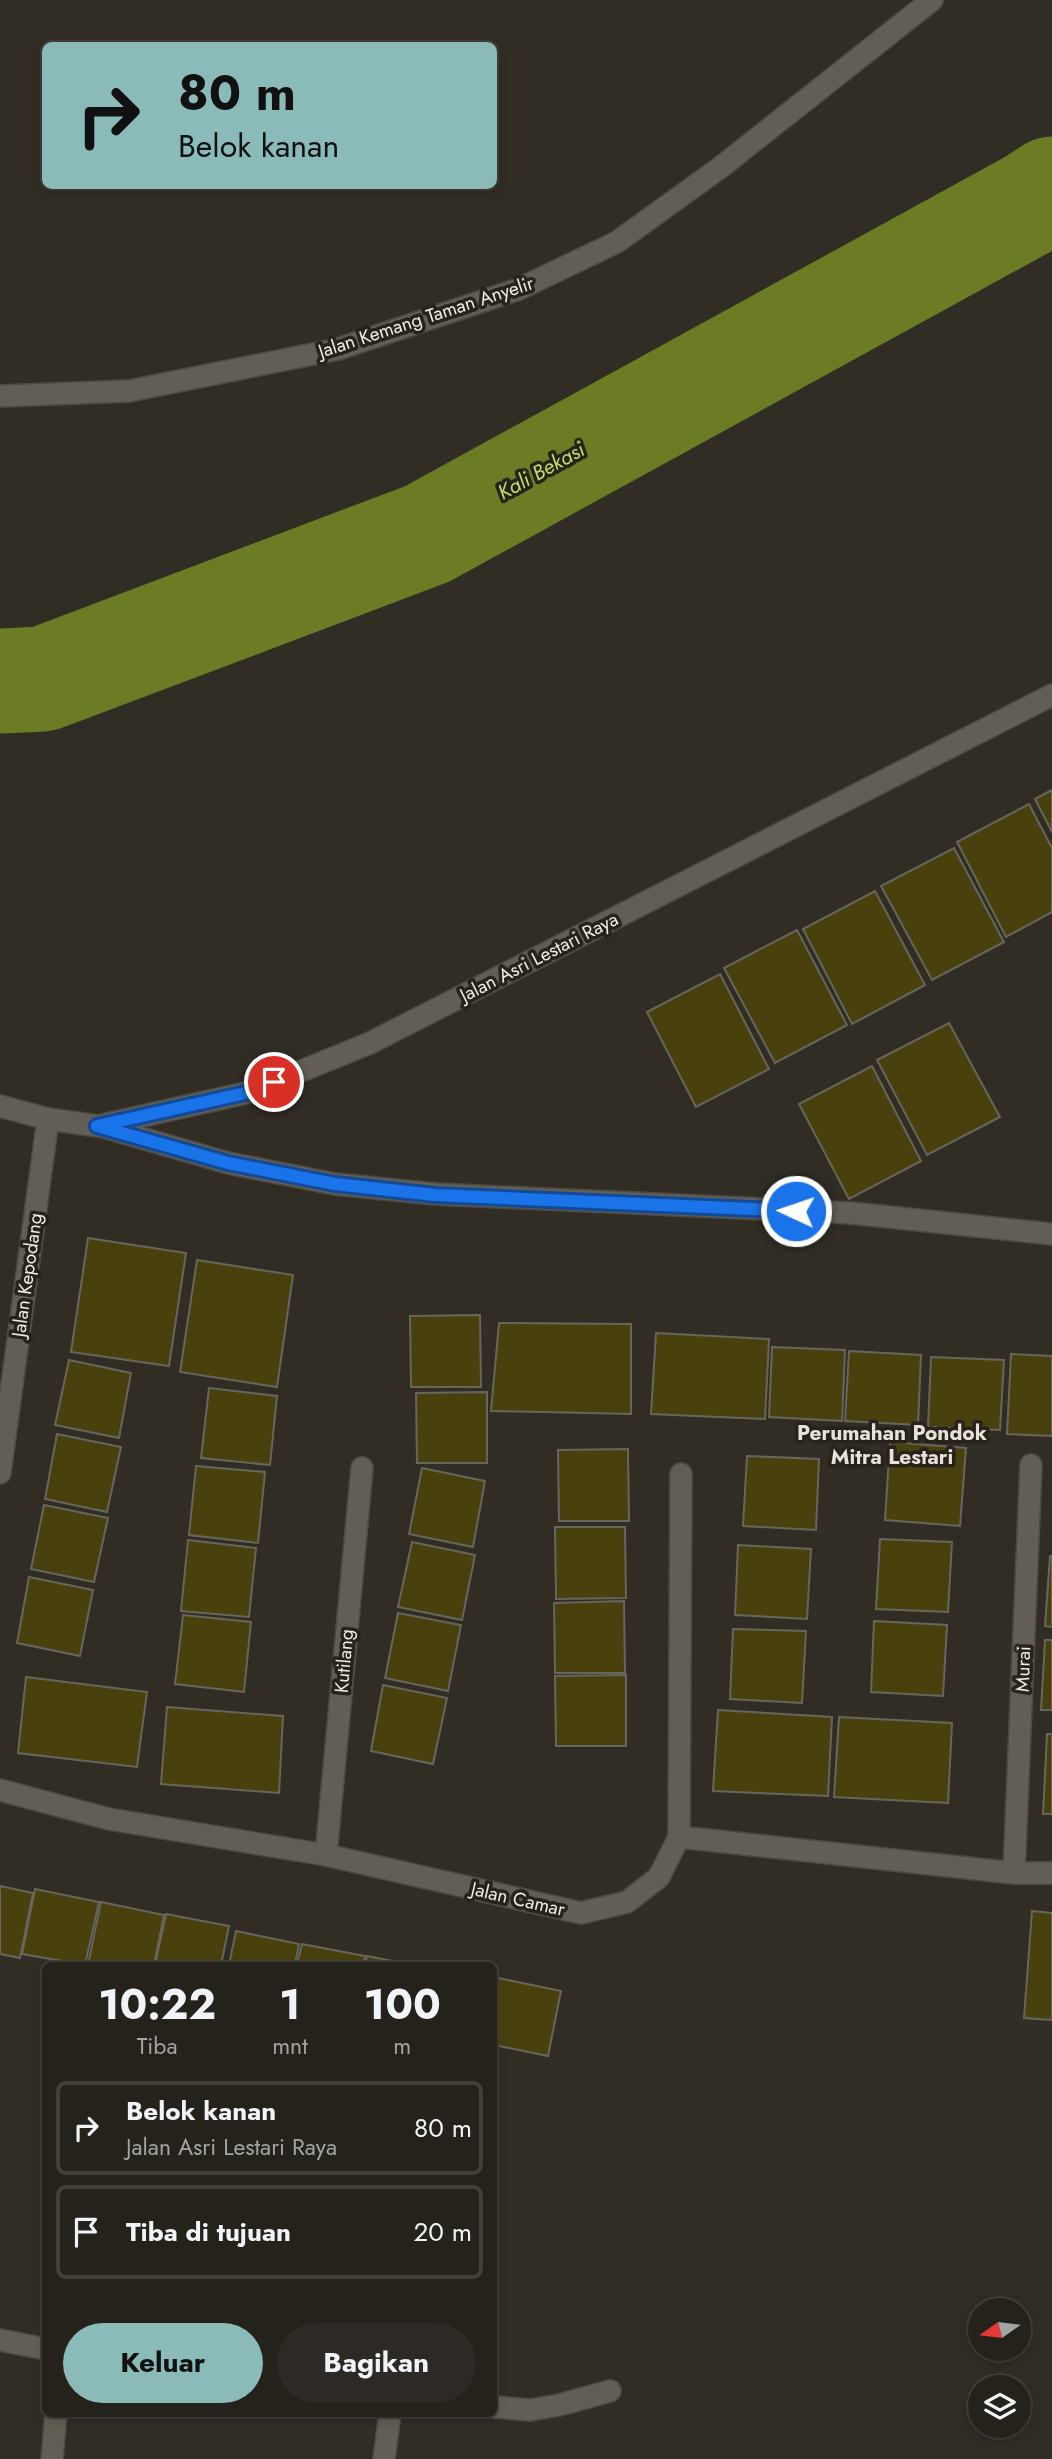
<!DOCTYPE html>
<html lang="id">
<style>
body{margin:0;font-family:Jost,sans-serif;background:#2d2a25;color:#f1f3f6;height:100vh;display:flex;flex-direction:column;font-size:26px;white-space:nowrap}
*{box-sizing:border-box;margin:0}
p{font-size:23px;color:#a3a4a3}
.icon{flex:none;width:38px;height:38px;fill:none;stroke:currentColor;stroke-width:2;stroke-linecap:round;stroke-linejoin:round}
.map{position:relative;flex:1;overflow:hidden}
.side{position:absolute;left:42px;top:1962px;width:455px;height:455px;display:flex;flex-direction:column;background:#25221c;border-radius:10px;box-shadow:0 4px 10px #0003,0 0 0 2px #423f3b}
.side>*{flex:none}
.guide{position:absolute;left:42px;top:42px;width:455px;height:147px;border-radius:10px;box-shadow:0 4px 10px #0003,0 0 0 2px #423f3b;background:#8bbbb9;color:#111;overflow:hidden}
.needle{width:46px;rotate:256deg}
.controls{position:absolute;left:968px;top:2298px;display:grid;gap:14px}
.controls a{display:grid;place-items:center;width:63px;height:63px;border-radius:50%;background:#25221c;box-shadow:0 4px 10px #0003,0 0 0 2px #423f3b;font-size:35px}
.pin{position:absolute;display:grid;place-items:center;width:60px;height:60px;color:#fff;margin:-30px;border:4px solid #fff;border-radius:50%;box-shadow:0 2px 7px #0007}
.me{position:absolute;width:77px;margin:-38px;rotate:273deg;stroke-linejoin:round;filter:drop-shadow(0 0 5px #0008)}
.turn{display:flex;align-items:center;gap:24px;height:147px;padding:0 21px;font-size:32px}
.turn .icon{width:91px;height:91px;stroke-width:2.5}
.turn b{display:block;font-size:49px;line-height:60px}
.eta{display:flex;justify-content:space-evenly;align-items:center;height:119px;text-align:center}
.eta b{font-size:42px;font-weight:700;line-height:49px}
.primary-button{display:flex;gap:14px;margin-top:auto;padding:14px 21px}
.primary-button a{flex:1;height:80px;border-radius:42px;background:#8bbbb9;color:#111;font-size:28px;font-weight:700;line-height:80px;text-align:center}
.primary-button a+a{background:#2d2a25;color:#f1f3f6}
ul{padding:0;list-style:none}
li{display:flex;align-items:center;gap:21px;height:94px;margin:0 14px 10px;padding:0 7px;border:4px solid #423f3b;border-radius:10px}
li div{flex:1}
li b{display:block;font-size:26px}
li em{font-style:normal}
.map>svg:first-child{display:block}
.lines{fill:none;stroke-linecap:round;stroke-linejoin:round}
.river{stroke:#6b7c24;stroke-width:105}
.building{fill:#48410e;stroke:#67665c;stroke-width:2}
.street-casing{stroke:#4c4942;stroke-width:24}
.street{stroke:#635e55;stroke-width:21}
.route-casing{stroke:#114b97;stroke-width:18}
.route{stroke:#1a73e8;stroke-width:12}
.labels{text-anchor:middle;dominant-baseline:central;stroke-width:7;stroke-linejoin:round;paint-order:stroke}
.street-label{font-size:19px;fill:#efece7;stroke:#27231c}
.water-label{font-size:21px;font-style:italic;fill:#c4dd6a;stroke:#27231c}
.neighbourhood-label{font-size:21px;font-weight:bold;fill:#e7e1d8;stroke:#27231c}
</style>
<div class="map">
<svg width="1052" height="2459" viewBox="0 0 1052 2459">
<rect width="100%" height="100%" fill="#312d25"/>
<g class="lines">
<path class="river" d="M0 681 43 679 427 534 1032 202 1052 189"/>
</g>
<g class="building">
<path d="M1052 790V832L1035 799Z"/>
<path d="M1029 804 1052 848V912L1006 937 957 842Z"/>
<path d="M954 848 1004 942 932 980 881 886Z"/>
<path d="M875 891 925 985 852 1024 803 929Z"/>
<path d="M797 930 847 1025 775 1063 724 968Z"/>
<path d="M720 974 769 1069 696 1107 647 1012Z"/>
<path d="M949 1023 1000 1117 927 1155 877 1060Z"/>
<path d="M872 1066 921 1161 849 1199 799 1104Z"/>
<path d="M88 1238 186 1253 169 1366 71 1352Z"/>
<path d="M197 1260 293 1275 277 1387 180 1372Z"/>
<path d="M480 1315 481 1387H411L410 1316Z"/>
<path d="M499 1323 631 1324V1414L491 1411Z"/>
<path d="M656 1333 769 1339 765 1419 651 1414Z"/>
<path d="M772 1347 845 1350 842 1421 769 1417Z"/>
<path d="M849 1351 921 1355 918 1425 845 1421Z"/>
<path d="M1011 1354 1052 1356V1436L1007 1434Z"/>
<path d="M931 1357 1004 1360 1000 1430 928 1427Z"/>
<path d="M69 1360 131 1373 119 1438 55 1425Z"/>
<path d="M209 1388 277 1396 270 1465 201 1458Z"/>
<path d="M487 1392V1463H417L416 1393Z"/>
<path d="M57 1434 121 1447 107 1512 45 1499Z"/>
<path d="M890 1442 966 1448 960 1526 885 1520Z"/>
<path d="M628 1449 629 1521H559L558 1450Z"/>
<path d="M747 1456 819 1459 816 1530 743 1526Z"/>
<path d="M196 1466 265 1472 258 1543 189 1535Z"/>
<path d="M422 1468 485 1481 473 1547 409 1534Z"/>
<path d="M44 1505 108 1518 94 1582 31 1569Z"/>
<path d="M555 1527H625L626 1598 556 1599Z"/>
<path d="M880 1539 952 1542 948 1612 876 1609Z"/>
<path d="M188 1540 256 1548 249 1617 181 1611Z"/>
<path d="M412 1542 475 1555 462 1620 398 1607Z"/>
<path d="M738 1545 811 1549 807 1619 735 1615Z"/>
<path d="M1050 1556H1052V1627L1045 1626Z"/>
<path d="M29 1577 93 1590 80 1656 17 1643Z"/>
<path d="M624 1601 625 1673H555L554 1603Z"/>
<path d="M398 1613 461 1625 448 1691 385 1678Z"/>
<path d="M183 1615 251 1622 244 1692 175 1684Z"/>
<path d="M874 1621 947 1625 943 1696 871 1692Z"/>
<path d="M733 1629 806 1631 802 1703 730 1699Z"/>
<path d="M1045 1640H1052V1710H1041Z"/>
<path d="M626 1675V1746H556L555 1676Z"/>
<path d="M26 1677 147 1692 137 1767 18 1753Z"/>
<path d="M383 1685 447 1698 433 1764 371 1751Z"/>
<path d="M167 1707 283 1716 279 1793 161 1784Z"/>
<path d="M718 1710 832 1717 828 1796 713 1791Z"/>
<path d="M839 1717 952 1723 948 1803 834 1797Z"/>
<path d="M1047 1734H1052V1814H1043Z"/>
<path d="M0 1886 33 1893 20 1958 0 1954Z"/>
<path d="M35 1889 99 1902 85 1965 22 1954Z"/>
<path d="M101 1902 164 1915 154 1965H88Z"/>
<path d="M1032 1911 1052 1913V2020L1024 2018Z"/>
<path d="M166 1914 229 1926 221 1965H155Z"/>
<path d="M236 1931 299 1944 295 1965H229Z"/>
<path d="M302 1944 365 1956 363 1965H297Z"/>
<path d="M367 1956 413 1965H365Z"/>
<path d="M498 1978 561 1991 548 2056 494 2045V1999Z"/>
</g>
<g class="lines">
<defs>
<g id="street">
<path d="M0 396 129 391 338 349 519 289 617 242 721 167 932 0"/>
<path d="M0 1106 48 1119 98 1126 250 1092 370 1043 1052 695"/>
<path d="M100 1126 228 1163 335 1184 435 1194 851 1213 1052 1234"/>
<path d="M0 1473 48 1119"/>
<path d="M0 1790 109 1819 326 1855 581 1913 627 1902 659 1877 679 1837 1014 1873H1052"/>
<path d="M679 1837 681 1474"/>
<path d="M326 1855 362 1468"/>
<path d="M1014 1873 1031 1465"/>
<path d="M0 2340 46 2349"/>
<path d="M494 2407 530 2410 559 2405 610 2391"/>
<path d="M52 2459 56 2413"/>
<path d="M384 2459 390 2413"/>
</g>
</defs>
<use href="#street" class="street-casing"/>
<use href="#street" class="street"/>
</g>
<g class="lines">
<defs>
<path id="route" d="M274 1082 250 1092 97 1126 228 1163 335 1184 435 1195 796 1211"/>
</defs>
<use href="#route" class="route-casing"/>
<use href="#route" class="route"/>
</g>
<g class="labels">
<g class="street-label">
<text transform="translate(426 317) rotate(-18)">Jalan Kemang Taman Anyelir</text>
<text transform="translate(539 957) rotate(-27)">Jalan Asri Lestari Raya</text>
<text transform="translate(27 1275) rotate(-82)">Jalan Kepodang</text>
<text transform="translate(344 1661) rotate(-85)">Kutilang</text>
<text transform="translate(1023 1669) rotate(-88)">Murai</text>
<text transform="translate(518 1899) rotate(13)">Jalan Camar</text>
</g>
<g class="water-label">
<text transform="translate(541 471) rotate(-29)">Kali Bekasi</text>
</g>
<g class="neighbourhood-label">
<text x="892" y="1433">Perumahan Pondok<tspan x="892" dy="24">Mitra Lestari</tspan></text>
</g>
</g>
</svg>
<div class="controls">
<a><svg class="needle" viewBox="-14 -14 28 28"><path d="M0-13l5 13h-10z" fill="#e53935"/><path d="M0 13l5-13h-10z" fill="#a3a4a3"/></svg></a>
<a><svg class="icon" aria-label="layers" viewBox="0 0 24 24"><path d="M12 4l9 5-9 5-9-5zM3 14l9 5 9-5"/></svg></a>
</div>
<div class="pin" style="left:274px;top:1082px;background:#d93025"><svg class="icon" aria-label="arrive" viewBox="0 0 24 24"><path d="M6 21V4h12l-3 4 3 4H6"/></svg></div>
<svg class="me" style="left:796px;top:1211px" viewBox="-20 -20 40 40"><circle r="17" fill="#1a73e8" stroke="#fff" stroke-width="3"/><path d="M0-11L8 9 0 5-8 9z" fill="#fff"/></svg>
<div class="guide">
<div class="turn"><svg class="icon" aria-label="right" viewBox="0 0 24 24"><path d="M7 20v-9h11M14 6l5 5-5 5"/></svg><div><b>80 m</b>Belok kanan</div></div>
</div>
<section class="side">
<div class="eta">
<div><b>10:22</b><p>Tiba</p></div>
<div><b>1</b><p>mnt</p></div>
<div><b>100</b><p>m</p></div>
</div>
<ul>
<li><svg class="icon" aria-label="right" viewBox="0 0 24 24"><path d="M7 20v-9h11M14 6l5 5-5 5"/></svg><div><b>Belok kanan</b><p>Jalan Asri Lestari Raya</p></div><em>80 m</em></li>
<li><svg class="icon" aria-label="arrive" viewBox="0 0 24 24"><path d="M6 21V4h12l-3 4 3 4H6"/></svg><div><b>Tiba di tujuan</b></div><em>20 m</em></li>
</ul>
<div class="primary-button"><a>Keluar</a><a>Bagikan</a></div>
</section>
</div>
